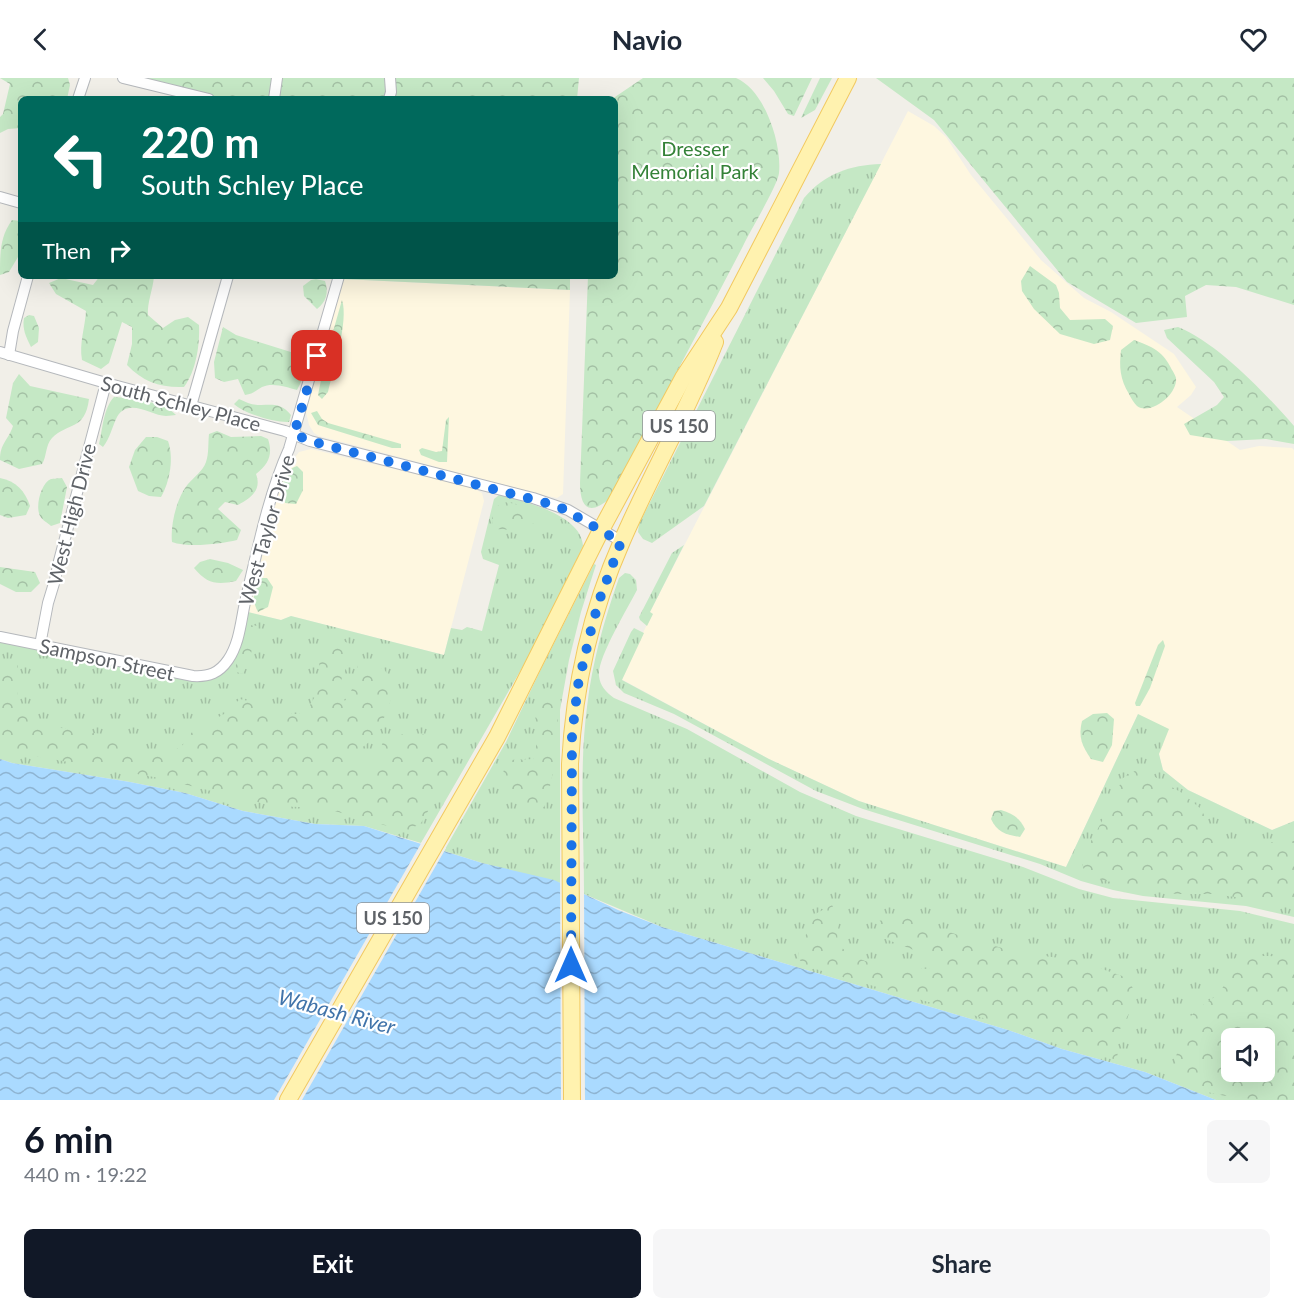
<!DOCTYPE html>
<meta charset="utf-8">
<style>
body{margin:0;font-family:Lato,sans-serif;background:#f6f6f7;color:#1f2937;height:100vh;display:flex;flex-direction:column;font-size:22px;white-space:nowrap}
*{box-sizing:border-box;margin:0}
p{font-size:20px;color:#747a83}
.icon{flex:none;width:33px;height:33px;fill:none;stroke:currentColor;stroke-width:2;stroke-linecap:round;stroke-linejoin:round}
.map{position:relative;height:1022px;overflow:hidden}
.details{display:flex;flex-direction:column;background:#fff;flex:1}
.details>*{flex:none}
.hud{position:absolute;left:18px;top:18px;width:600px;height:183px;border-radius:9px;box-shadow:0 6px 24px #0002;background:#00695c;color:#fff;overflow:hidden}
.controls{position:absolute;left:1221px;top:950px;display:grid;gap:12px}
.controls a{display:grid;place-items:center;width:54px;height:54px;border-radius:9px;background:#fff;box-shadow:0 6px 24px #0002;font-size:30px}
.pin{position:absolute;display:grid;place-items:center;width:51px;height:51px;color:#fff;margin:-26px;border-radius:12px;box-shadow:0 3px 9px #0006}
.me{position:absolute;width:66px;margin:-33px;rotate:0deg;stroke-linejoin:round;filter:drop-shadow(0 0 4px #0008)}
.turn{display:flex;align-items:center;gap:21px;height:126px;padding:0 24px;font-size:27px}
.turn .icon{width:78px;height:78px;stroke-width:2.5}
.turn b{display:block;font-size:42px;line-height:51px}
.then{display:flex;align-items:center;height:57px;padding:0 24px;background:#0003;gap:12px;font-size:22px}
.round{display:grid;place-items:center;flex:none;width:63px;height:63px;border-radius:9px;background:#f6f6f7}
.overview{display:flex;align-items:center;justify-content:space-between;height:102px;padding:0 24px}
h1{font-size:36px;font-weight:700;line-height:45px;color:#111827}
.cta{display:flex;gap:12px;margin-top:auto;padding:12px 24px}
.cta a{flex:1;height:69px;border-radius:9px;background:#111827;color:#fff;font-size:24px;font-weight:700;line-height:69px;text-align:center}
.cta a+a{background:#f6f6f7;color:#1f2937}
header{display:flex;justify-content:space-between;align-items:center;height:78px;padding:0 24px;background:#fff;font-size:27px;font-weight:700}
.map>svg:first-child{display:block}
.commercial{fill:#fef7e0}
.grass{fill:url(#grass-tufts);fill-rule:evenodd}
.forest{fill:url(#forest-crowns);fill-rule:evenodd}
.pitch{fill:#c5e8c5}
.water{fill:url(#water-waves)}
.pier{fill:#f1efe8}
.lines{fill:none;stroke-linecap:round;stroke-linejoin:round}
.minor-casing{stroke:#b5b8bc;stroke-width:12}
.primary-casing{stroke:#f2c960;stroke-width:18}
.minor{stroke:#fff;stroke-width:10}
.primary{stroke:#fff2af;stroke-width:16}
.route{stroke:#1a73e8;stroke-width:10;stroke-dasharray:0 18}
.labels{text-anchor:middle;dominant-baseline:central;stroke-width:4.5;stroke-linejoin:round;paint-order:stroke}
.shield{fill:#fff;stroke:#8f9295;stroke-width:1.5}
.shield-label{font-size:18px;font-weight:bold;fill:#5f6368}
.park-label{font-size:20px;fill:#348238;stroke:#fff}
.street-label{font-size:20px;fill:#5f6368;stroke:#fff}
.water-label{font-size:21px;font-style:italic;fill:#4174aa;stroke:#fff}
</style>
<header><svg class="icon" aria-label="back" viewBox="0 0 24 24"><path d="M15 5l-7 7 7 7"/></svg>Navio<svg class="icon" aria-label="heart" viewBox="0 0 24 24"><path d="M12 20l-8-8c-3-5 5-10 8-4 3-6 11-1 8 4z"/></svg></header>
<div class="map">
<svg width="1294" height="1022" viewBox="0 0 1294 1022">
<defs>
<pattern id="grass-tufts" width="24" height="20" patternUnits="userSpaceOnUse" patternTransform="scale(1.5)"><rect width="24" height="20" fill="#c5e8c5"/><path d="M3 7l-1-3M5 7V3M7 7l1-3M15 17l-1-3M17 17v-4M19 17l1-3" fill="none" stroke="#a3c0a4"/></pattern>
<pattern id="forest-crowns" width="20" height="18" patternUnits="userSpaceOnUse" patternTransform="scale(1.5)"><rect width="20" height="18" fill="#c5e8c5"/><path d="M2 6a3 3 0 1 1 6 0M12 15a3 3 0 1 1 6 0" fill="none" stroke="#a3c0a4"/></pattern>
<pattern id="water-waves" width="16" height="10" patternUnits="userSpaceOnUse" patternTransform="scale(1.5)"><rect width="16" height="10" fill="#aadaff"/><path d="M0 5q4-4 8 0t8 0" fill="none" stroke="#8eb4d2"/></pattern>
</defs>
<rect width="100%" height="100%" fill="#f1efe8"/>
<g class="commercial">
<path d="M908 33 934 48 946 59 971 97 1041 182 1084 220 1111 234 1174 276 1196 309 1191 317 1177 329 1240 372 1259 368 1292 370 1294 372V743L1272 752 1188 712 1163 692 1159 676 1138 636 1066 789 859 723 769 681 621 601 652 536 650 534Z"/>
<path d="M342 201 570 212 563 416 557 420 543 417 319 358 314 355 309 347 306 334Z"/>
<path d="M311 371 473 410 482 415 484 423 444 577 291 538 281 542 248 534 284 394 299 374Z"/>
</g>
<g class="grass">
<path d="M820 0H832L815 32 801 40Z"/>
<path d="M881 86 704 428 652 465 643 461 638 454 639 446 804 120C824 96 850 87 881 86Z"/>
<path d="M499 417C524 423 582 437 583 468L537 564 421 765 364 748 315 746 243 733 185 715 130 704 12 685 0 681V563L212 601C239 588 242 560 248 534L281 542 291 538 444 577 451 550 462 552 467 549 482 553 499 487 483 481 481 474 494 421Z"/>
<path d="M684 467 650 534 653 536 647 548 640 542 639 539 672 475Z"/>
<path d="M594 486 596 487 594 493 581 534 569 582 560 632V805L482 785 444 773 506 664 541 591Z"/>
<path d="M625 495 630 496 636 502 637 512C628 530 597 580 599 598 600 608 606 614 614 620L687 651 800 714 856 738 1023 789 1079 811 1113 820 1240 833 1294 846V1022H1216L1145 994 1062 971 1008 952 662 849 584 816C584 754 579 690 587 629 592 585 604 542 619 500ZM1232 960H1264V993H1232Z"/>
<path d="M634 550 644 555 622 602 769 681 859 723 1066 789 1138 636 1169 651 1159 676 1163 692 1188 712 1272 752 1294 743V839L1246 828 1143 818 1113 812 1081 803 1040 786 863 731 816 713 674 636 624 615 616 607 613 593 631 554Z"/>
</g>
<g class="forest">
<path d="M0 0H68L70 7 67 21H21V50L8 51 0 55V39L3 36 10 6Z"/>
<path d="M147 0H274L270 21H224Z"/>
<path d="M282 0H385L386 4 385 21H278Z"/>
<path d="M393 0H579L577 21H393Z"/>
<path d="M643 0H736C765 12 782 66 779 95 778 107 750 153 743 168 699 253 654 336 609 421 588 439 580 428 580 405L588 198H615V21H612Z"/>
<path d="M763 0H812L794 38 788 36 774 13Z"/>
<path d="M876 0H1294V227L1236 209 1206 207 1185 218 1187 239 1136 245 1067 204 934 42Z"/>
<path d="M12 142 21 143V174L9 194 0 197C0 174 0 159 12 142Z"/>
<path d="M1030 188 1056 207 1059 215 1060 230 1070 242 1105 241 1113 248 1110 262 1094 266 1060 256 1034 231 1022 213 1021 203Z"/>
<path d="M100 198H118L119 201 124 198H154C153 212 147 224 148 237L163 250 175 242 188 239 199 247C200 267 196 293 184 309 161 310 143 304 127 287L132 266V249L122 244 109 285 101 291 82 282C79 265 85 250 86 233L56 216 49 205 61 200 93 207Z"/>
<path d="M343 198H570V212L342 201Z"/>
<path d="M316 201 325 203C329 215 326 224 317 231L304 218 303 208 311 202Z"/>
<path d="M342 222C349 243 333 292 328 314L322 321 318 317 325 282Z"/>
<path d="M29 237 34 238 39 250 38 264 31 269C26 259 22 251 24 240Z"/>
<path d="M223 249 236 257 294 275 301 258 307 257 311 262C308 279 306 296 297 312 287 309 272 304 262 309 255 313 253 316 245 317L238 301 224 304 215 300 214 284Z"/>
<path d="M1178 249C1218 265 1266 316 1294 348V366L1266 361 1227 363 1190 357 1184 346 1217 327 1224 319 1214 304 1167 260 1164 252Z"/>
<path d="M1134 262C1153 269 1163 273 1172 292 1173 293 1176 299 1176 300 1178 316 1151 338 1137 328 1134 325 1131 320 1129 316 1120 301 1119 289 1121 272Z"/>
<path d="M19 296 30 308 89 321C85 353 68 344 52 360 45 368 47 378 42 386L19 391 0 382C0 365 8 363 13 348L6 340 13 305Z"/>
<path d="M114 319C131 320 165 324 176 337 173 337 170 338 166 338 151 338 129 319 117 339 112 349 110 360 103 369L99 366C103 350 103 331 114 319Z"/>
<path d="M239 321C242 322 245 324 248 325 265 331 277 320 291 337L289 344C275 345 243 335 234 326Z"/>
<path d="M317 333 322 341 328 345 401 366V370H392L318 347 311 335Z"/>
<path d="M449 339 447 384H439L421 377 419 372 422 370 436 374 442 373 446 342Z"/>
<path d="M217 353 231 359 261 358 268 361C273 376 269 386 256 396 262 412 251 420 238 427L225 424 218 431 241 452 237 462C221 466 188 470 172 464 170 447 177 419 188 406 194 399 203 393 206 384 209 376 208 364 209 356Z"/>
<path d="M146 359H157L168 363C174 380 170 403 161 419L149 418 138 413 129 389 135 372Z"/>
<path d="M297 388 303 394V412L296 426 285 425C282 410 280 394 297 388Z"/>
<path d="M0 400C16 403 25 413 30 428L26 437 8 440 0 437Z"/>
<path d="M62 400 67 409 60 445 51 448C48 445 42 442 40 438 35 428 41 405 51 401 52 401 61 400 62 400Z"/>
<path d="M507 424 526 429 538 436 535 445 514 452 495 451C491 443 491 437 495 429Z"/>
<path d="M210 481 228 485 243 492 236 503C217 507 207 506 194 490L200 484Z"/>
<path d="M0 489 35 494 40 505 31 514H16L0 506Z"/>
<path d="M261 500H267L273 509 268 529 258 534C251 520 253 513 261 500Z"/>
<path d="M249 547 258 548 248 587 242 596 234 593Z"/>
<path d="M337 560 350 566 349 583 337 612 342 627 351 614 358 587 384 591 396 609 377 658 355 675 356 693H370L384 662 407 655 427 657 450 664 453 673 448 699 421 745 409 752 391 749 324 730 274 728 154 699 0 672V584L3 583 18 586 17 627 29 640 49 648 99 656 134 671 171 674 182 668 191 655 224 636 240 621 260 626 279 636H305L318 613 320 570Z"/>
<path d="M1163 562 1165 568 1150 610 1140 628H1136L1135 625 1158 567Z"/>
<path d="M548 609C549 610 554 615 554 616 564 639 553 706 544 729L518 723 504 711 503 696 506 682 534 681C538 665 535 662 535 647 535 636 538 625 542 614Z"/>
<path d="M1107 635 1114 641 1112 667 1103 684 1091 681C1082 668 1078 659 1082 643L1093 636Z"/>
<path d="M1140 690 1182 715 1201 731 1220 768 1294 763V824L1282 825 1212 816H1176L1106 803 1086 797 1082 785 1085 774 1108 732 1123 700Z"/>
<path d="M1001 732C1013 736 1020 740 1025 751L1020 759C1006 757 997 754 991 741L994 733Z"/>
<path d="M832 827C834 831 837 836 838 840 840 847 836 856 838 863 846 887 912 894 932 890L929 878 878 858 879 843 899 837 970 861 1020 875 1076 882 1125 899C1128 902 1132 907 1133 911 1138 929 1120 948 1113 964L1118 971 1117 982 1036 958 1014 949 805 888 798 880 800 868 817 835Z"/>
<path d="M1237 878H1270L1294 881V1022C1267 1022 1191 1022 1178 995 1174 985 1176 977 1179 968 1182 958 1185 946 1191 938 1199 927 1215 922 1222 911 1228 900 1229 888 1237 878ZM1232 960H1264V993H1232Z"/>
</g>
<path class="pitch" d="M405 8 462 21H401Z"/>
<path class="water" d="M0 681 12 685 130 704 185 715 243 733 315 746 364 748 482 785 554 802 618 832 662 849 1008 952 1062 971 1145 994 1216 1022H0Z"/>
<g class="pier">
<path d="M423 762 446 770 302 1022H274Z"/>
<path d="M560 802 584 813 585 1022H561Z"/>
</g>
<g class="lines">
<defs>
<g id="minor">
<path d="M123 0 209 21"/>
<path d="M78 21 85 0"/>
<path d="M274 21 277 0"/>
<path d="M389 21 391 14 390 0"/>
<path d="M0 119 21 125"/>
<path d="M0 274 106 305 285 353 310 363 533 420 568 432 621 463"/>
<path d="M9 277 13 253 28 198"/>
<path d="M191 328 228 198"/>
<path d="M0 559 193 598C209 599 219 595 228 582 241 563 241 538 247 516 258 469 269 415 289 371L339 198"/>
<path d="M40 567 48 525 55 502 59 483 106 305"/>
</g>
<g id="primary">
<path d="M288 1022 497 659 601 452 683 300 729 230 848 0"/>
<path d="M572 1022 570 686C574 609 591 533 622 463 651 396 688 333 715 264"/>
</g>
</defs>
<use href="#minor" class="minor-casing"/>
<use href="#primary" class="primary-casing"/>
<use href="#minor" class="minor"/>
<use href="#primary" class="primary"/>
</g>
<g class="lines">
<path class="route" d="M317 278 294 356 310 363 558 428 621 464 599 523 591 552 578 607 572 657 571 887"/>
</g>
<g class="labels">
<g class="shield">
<rect x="643" y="333" width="72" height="30" rx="4.5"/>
<rect x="357" y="825" width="72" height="30" rx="4.5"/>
</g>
<g class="shield-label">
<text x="679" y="348">US 150</text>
<text x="393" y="840">US 150</text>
</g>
<g class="park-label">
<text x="695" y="70">Dresser<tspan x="695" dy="23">Memorial Park</tspan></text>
</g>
<g class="street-label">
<text transform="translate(181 325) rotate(15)">South Schley Place</text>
<text transform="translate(71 436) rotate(-76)">West High Drive</text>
<text transform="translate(266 452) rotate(-74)">West Taylor Drive</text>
<text transform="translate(107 581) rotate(12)">Sampson Street</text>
</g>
<g class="water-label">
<text transform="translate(337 933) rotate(15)">Wabash River</text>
</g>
</g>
</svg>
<div class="controls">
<a><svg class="icon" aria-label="sound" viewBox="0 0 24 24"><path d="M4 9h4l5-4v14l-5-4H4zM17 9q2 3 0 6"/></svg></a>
</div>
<div class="pin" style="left:317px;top:278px;background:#d93025"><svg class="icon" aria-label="arrive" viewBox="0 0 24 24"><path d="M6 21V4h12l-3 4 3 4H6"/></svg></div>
<svg class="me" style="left:571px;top:887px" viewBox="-20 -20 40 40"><path d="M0-17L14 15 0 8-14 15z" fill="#1a73e8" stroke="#fff" stroke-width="4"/></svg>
<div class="hud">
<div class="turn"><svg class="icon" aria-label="left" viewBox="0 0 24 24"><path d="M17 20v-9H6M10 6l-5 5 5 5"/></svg><div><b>220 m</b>South Schley Place</div></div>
<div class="then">Then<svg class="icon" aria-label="right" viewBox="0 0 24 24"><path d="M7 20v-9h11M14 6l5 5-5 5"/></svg></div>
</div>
</div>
<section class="details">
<div class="overview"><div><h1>6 min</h1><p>440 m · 19:22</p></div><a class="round"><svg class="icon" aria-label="close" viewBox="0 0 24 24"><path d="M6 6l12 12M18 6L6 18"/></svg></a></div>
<div class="cta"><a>Exit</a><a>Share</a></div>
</section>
